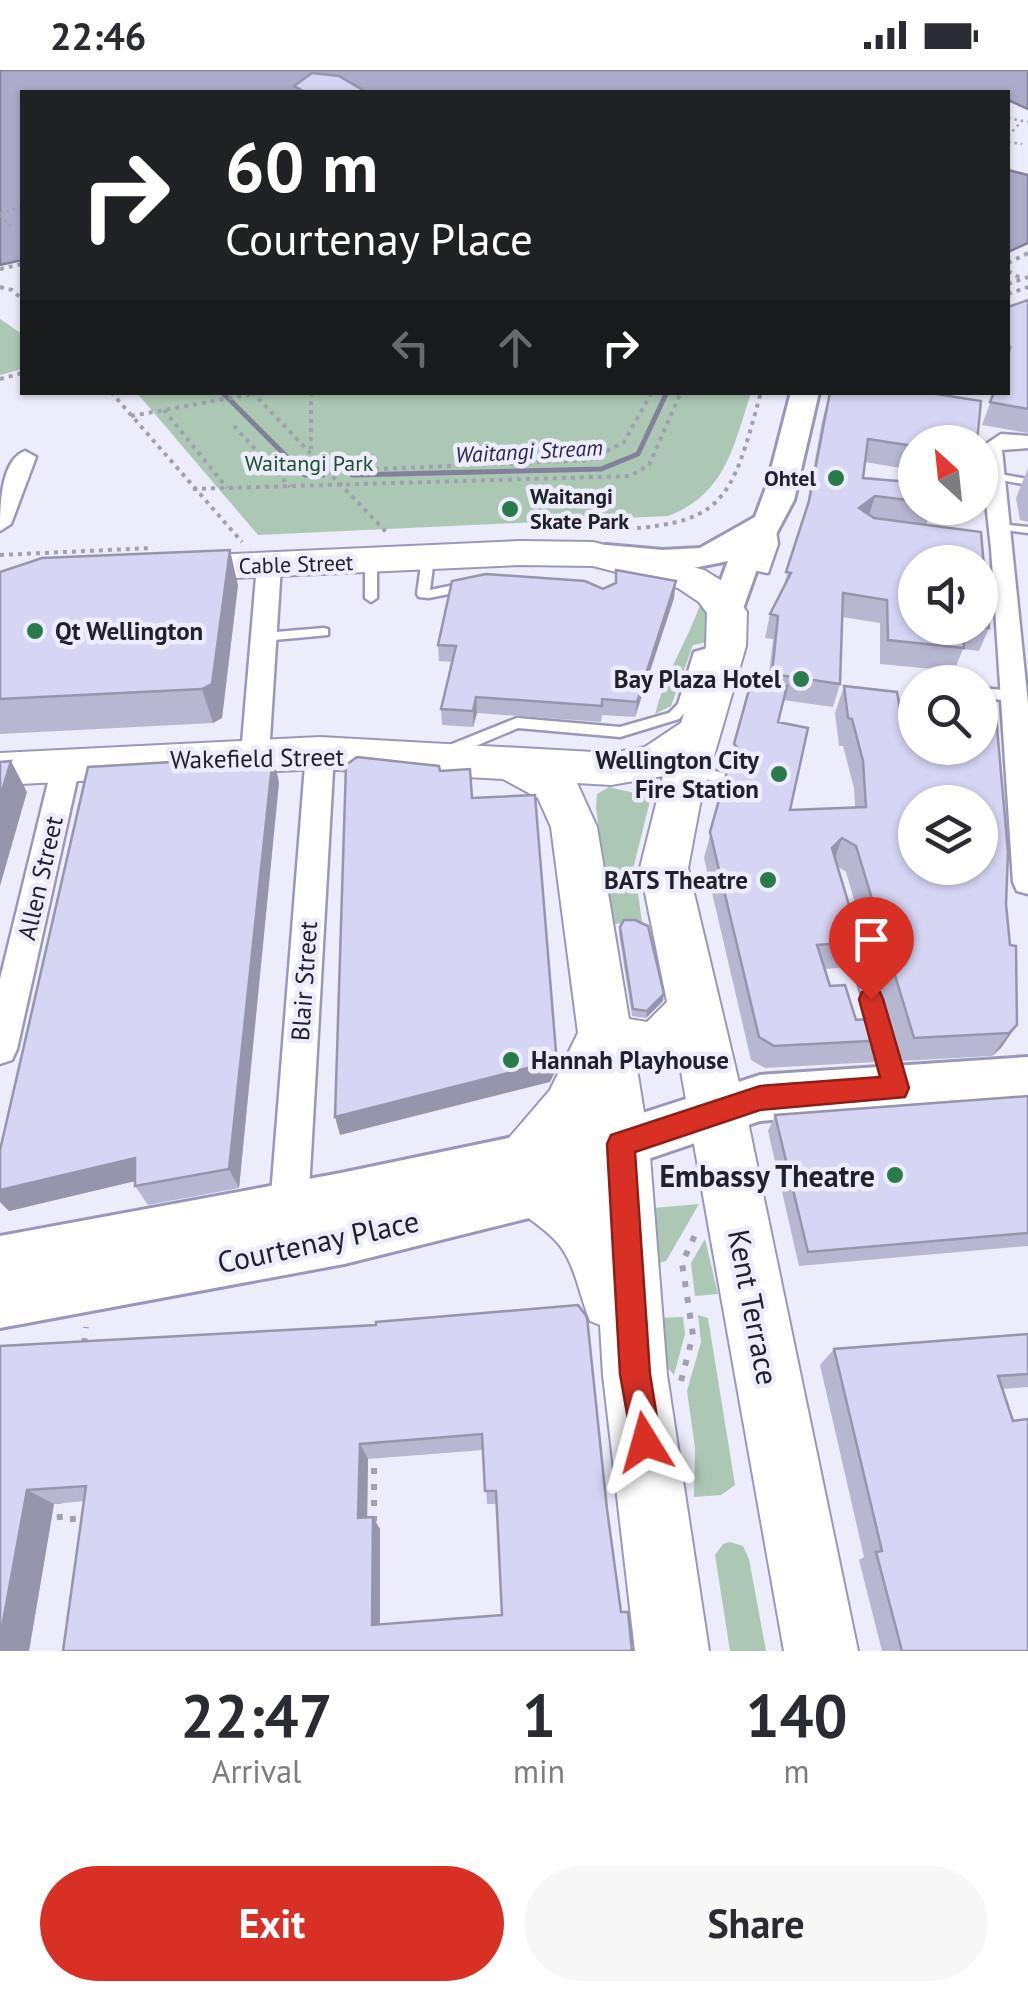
<!DOCTYPE html>
<style>
body{margin:0;font-family:"PT Sans",sans-serif;background:#f7f7f7;color:#2b2b33;height:100vh;display:flex;flex-direction:column;font-size:38px;white-space:nowrap}
*{box-sizing:border-box;margin:0}
p{font-size:32px;color:#7c7c81}
.icon{flex:none;width:55px;height:55px;fill:none;stroke:currentColor;stroke-width:2;stroke-linecap:round;stroke-linejoin:round}
.map{position:relative;height:1581px;overflow:hidden}
.sheet{display:flex;flex-direction:column;background:#fff;flex:1}
.sheet>*{flex:none}
.banner{position:absolute;left:20px;top:20px;width:990px;height:305px;border-radius:0px;box-shadow:0 2px 8px #0004;background:#202124;color:#fff;overflow:hidden}
.needle{width:65px;rotate:333deg}
.tools{position:absolute;left:898px;top:355px;display:grid;gap:20px}
.tools a{display:grid;place-items:center;width:100px;height:100px;border-radius:50%;background:#fff;box-shadow:0 2px 8px #0004;font-size:50px}
.pin{position:absolute;display:grid;place-items:center;width:85px;height:85px;color:#fff;margin:-102px -42px;border-radius:50% 50% 50% 0;rotate:-45deg;box-shadow:0 0 10px #0007}
.pin .icon{rotate:45deg}
.me{position:absolute;width:110px;margin:-55px;rotate:352deg;stroke-linejoin:round;filter:drop-shadow(0 0 8px #0008)}
.turn{display:flex;align-items:center;gap:35px;height:210px;padding:0 40px;font-size:45px}
.turn .icon{width:130px;height:130px;stroke-width:2.5}
.turn b{display:block;font-size:70px;line-height:85px}
.lanes{display:flex;align-items:center;height:95px;padding:0 40px;background:#0003;justify-content:center;gap:50px;direction:ltr}
.lanes .off{opacity:.35}
.eta{display:flex;justify-content:space-evenly;align-items:center;height:170px;text-align:center}
.eta b{font-size:60px;font-weight:700;line-height:70px}
.button{display:flex;gap:20px;margin-top:auto;padding:20px 40px}
.button a{flex:1;height:115px;border-radius:60px;background:#d93025;color:#fff;font-size:40px;font-weight:700;line-height:115px;text-align:center}
.button a+a{background:#f7f7f7;color:#2b2b33}
.status{display:flex;justify-content:space-between;align-items:center;height:70px;padding:0 50px;background:#fff;direction:ltr}
.status svg{height:28px;fill:currentColor}
.map>svg:first-child{display:block}
.green{fill:#acc8b4}
.water{fill:#adabc9;stroke:#83819a;stroke-width:2.5}
.lines{fill:none;stroke-linecap:round;stroke-linejoin:round}
.stream{stroke:#83819a;stroke-width:5}
.lane-casing{stroke:#9a98ba;stroke-width:5}
.street-casing{stroke:#9a98ba;stroke-width:5}
.secondary-casing{stroke:#9a98ba;stroke-width:6}
.primary-casing{stroke:#9a98ba;stroke-width:4}
.path-far2{stroke:#a1a0af;stroke-width:2.5;stroke-dasharray:2.5 4;stroke-linecap:butt}
.path-far1{stroke:#a1a0af;stroke-width:4;stroke-dasharray:4 5;stroke-linecap:butt}
.path{stroke:#a1a0af;stroke-width:6;stroke-dasharray:6 10;stroke-linecap:butt}
.lane{fill:#fff;fill-rule:evenodd}
.street{fill:#fff;fill-rule:evenodd}
.secondary{fill:#fff;fill-rule:evenodd}
.primary{fill:#fff;fill-rule:evenodd}
.wall{fill:#b8b7d2;fill-rule:evenodd}
.shaded-wall{fill:#9695ab}
.building{fill:#d6d5f4;stroke:#9695ab;stroke-width:2.5;fill-rule:evenodd}
.route{fill:#d93025;stroke:#8d1f18;stroke-width:2.5}
.poi-dot{fill:#2a7b4c;stroke:#ececfb;stroke-width:4}
.labels{text-anchor:middle;dominant-baseline:central;stroke-width:9;stroke-linejoin:round;paint-order:stroke}
.far-water-label{font-size:22px;font-style:italic;fill:#2b254e;stroke:#ececfb}
.far-park-label{font-size:22px;fill:#1e4e31;stroke:#ececfb}
.far-poi-label{font-size:22px;font-weight:bold;fill:#21202d;stroke:#ececfb;text-anchor:end}
.far-street-label{font-size:22px;fill:#21202d;stroke:#ececfb}
.poi-label{font-size:25px;font-weight:bold;fill:#21202d;stroke:#ececfb;text-anchor:end}
.street-label{font-size:25px;fill:#21202d;stroke:#ececfb}
.near-poi-label{font-size:30px;font-weight:bold;fill:#21202d;stroke:#ececfb;text-anchor:end}
.near-street-label{font-size:30px;fill:#21202d;stroke:#ececfb}
</style>
<div class="status"><b>22:46</b><svg viewBox="0 0 49 12"><path d="M0 12V9h3v3zM5 12V6h3v6zM10 12V3h3v9zM15 12V0h3v12zM26 1h20v11H26zM47 4h2v5h-2z"/></svg></div>
<div class="map">
<svg width="1028" height="1581" viewBox="0 0 1028 1581">
<rect width="100%" height="100%" fill="#ececfb"/>
<g class="green">
<path d="M0 249 22 264V299L0 305Z"/>
<path d="M137 323H751C733 377 726 424 668 446L258 465Z"/>
<path d="M701 533 707 535V572L693 575 671 636 655 644C665 605 687 571 701 533Z"/>
<path d="M609 717 651 727 634 795 642 852 612 854 596 738 597 724Z"/>
<path d="M699 1134 666 1191 651 1195 653 1138Z"/>
<path d="M705 1169 718 1224 695 1226 691 1193Z"/>
<path d="M698 1245 708 1248 735 1415 721 1425 694 1427 695 1378 687 1321 701 1272Z"/>
<path d="M683 1247 685 1264 674 1305 665 1295 658 1248Z"/>
<path d="M730 1472 743 1476 749 1489 766 1581H730L715 1485 723 1474Z"/>
</g>
<g class="water">
<path d="M0 0H1028V39L1008 30V22H22V190L0 195Z"/>
<path d="M1008 100 1028 105V173L1008 182Z"/>
</g>
<g class="lines">
<g class="stream">
<path d="M222 322 305 405H323"/>
<path d="M352 405 601 399 638 384 667 322"/>
</g>
<defs>
<g id="lane">
<path d="M994 403 1028 409V415L990 408V404Z"/>
<path d="M769 451 775 454 778 474 768 503 736 497V491L760 495 766 474 763 454Z"/>
<path d="M1000 454 1028 457V463L996 459V455Z"/>
<path d="M428 484 434 488 430 520 469 512 473 513V519L429 528 419 527 417 524 422 488Z"/>
<path d="M371 487 377 491V528L371 532 365 528V491Z"/>
<path d="M324 558 328 559V565L264 571 258 567 264 563Z"/>
<path d="M722 574 727 575V581L705 588 691 636 679 649 620 667 518 658 447 688H437L435 684 437 680 517 648 620 657 669 643 678 634 694 582Z"/>
<path d="M980 618 1015 621 1022 626 1015 631 980 628Z"/>
<path d="M691 695 731 705 733 709 726 714 686 704 684 700 686 696Z"/>
<path d="M853 856 859 858 861 863 904 1014 901 1020 895 1022 889 1020 886 1014 845 863 847 858Z"/>
</g>
<g id="street">
<path d="M1001 364 1028 366V378L1002 380 1028 634V824L1017 821 1013 812 991 478 980 378Z"/>
<path d="M25 381 36 387 11 454 0 461C0 438 0 390 25 381Z"/>
<path d="M269 488 281 495 269 685 265 692H245L241 685 257 495Z"/>
<path d="M320 673 330 676 334 683 308 1138 302 1151 289 1156 276 1151 270 1138 306 683 310 676Z"/>
<path d="M66 686 76 689 80 696 17 979 12 990 0 994V909L52 696 56 689Z"/>
</g>
<g id="secondary">
<path d="M791 322H819L794 430 756 502 739 550 727 553 715 550 709 542 728 491 678 501 594 492 589 485 594 478 606 475 663 480 700 478 755 447 767 415Z"/>
<path d="M1028 987V1031L760 1051 639 1092 599 1125 537 1146 344 1194 0 1258V1166L341 1103 580 1053 621 1050 760 1005Z"/>
</g>
<path id="primary" d="M520 471 593 472 704 500 727 514 747 542 746 576 700 734 688 798 746 1042 858 1581H784L679 990 658 998 637 999 649 1074 667 1305 709 1581H635L603 1305 600 1255 590 1251C580 1227 576 1198 561 1177 543 1153 520 1150 508 1121L513 1109 508 1107 499 1088 508 1069 550 1020 578 963 551 757 538 728 503 709 320 699 0 715V683L320 667 611 683 645 677 681 653 706 576 707 543 699 532 678 518 593 496 520 495 167 511 154 507 148 499 154 491 167 487ZM663 706 640 798 667 932 647 952 629 949 597 757 577 713 611 715ZM590 1055 595 1127 555 1100Z"/>
</defs>
<use href="#lane" class="lane-casing"/>
<use href="#street" class="street-casing"/>
<use href="#secondary" class="secondary-casing"/>
<use href="#primary" class="primary-casing"/>
<g class="path-far2">
<path d="M1008 48 1028 52"/>
<path d="M1008 66 1022 51"/>
<path d="M1008 72 1022 74"/>
<path d="M0 143 22 137"/>
<path d="M0 145 11 157"/>
</g>
<g class="path-far1">
<path d="M1008 193 1028 183"/>
<path d="M0 199 22 194"/>
<path d="M1008 201 1022 209"/>
<path d="M1008 214 1028 207"/>
<path d="M0 217 12 220 22 229"/>
<path d="M1008 224 1028 217"/>
<path d="M0 309 22 303"/>
<path d="M111 322 242 472"/>
<path d="M252 322 388 464"/>
<path d="M311 322V379"/>
<path d="M164 340 227 418"/>
<path d="M131 346 264 322"/>
<path d="M234 356 290 417"/>
<path d="M330 401 590 390 624 372 652 322"/>
<path d="M193 419 630 406 649 395 681 322"/>
<path d="M601 460C724 456 730 436 761 322"/>
<path d="M0 485 151 478"/>
</g>
<g class="path">
<path d="M84 1274 86 1257"/>
<path d="M681 1311 693 1265 682 1193 696 1163"/>
<path d="M374 1382V1451"/>
<path d="M58 1428 60 1450 86 1448"/>
</g>
<use href="#lane" class="lane"/>
<use href="#street" class="street"/>
<use href="#secondary" class="secondary"/>
<use href="#primary" class="primary"/>
</g>
<g class="wall">
<path d="M1028 230V363L982 355Z"/>
<path d="M830 322H939L935 324 981 331 977 372H915V438H932L926 455 981 462 989 558 979 581 963 579 954 601 880 594V553L842 547 840 614 833 637 783 630 778 652 808 658 790 740 855 737 854 718 843 676H839L835 643 844 616 897 622 901 645 915 647V678H980V633L995 635 1008 782 1006 834 1010 875 1016 876 1017 955 1001 978 992 986 901 991 846 802 837 796 860 872 849 897 825 899 830 916 845 915 856 950 882 948 888 970 876 992 765 998 751 990 704 788 752 609 768 612 773 569 765 568 770 544 782 521 806 441 822 351ZM865 392 907 399 905 412 863 408ZM915 492H980V558H915ZM915 732H980V798H915Z"/>
<path d="M1028 398V452L1020 450 1016 428Z"/>
<path d="M940 438H965L964 441Z"/>
<path d="M0 502 238 515 222 648 213 653 0 664Z"/>
<path d="M603 519 674 528 635 647 602 645 601 652 477 643 473 657 442 655 441 639 452 592 439 591 438 575Z"/>
<path d="M279 712 239 1118 148 1135 135 1116V1111L9 1141 0 1132V1120Z"/>
<path d="M620 857 663 931 646 948 632 946 619 864Z"/>
<path d="M1028 1026V1176L799 1196 768 1061 775 1045Z"/>
<path d="M376 1255 607 1439 621 1542 63 1581 84 1431 54 1434 29 1581 0 1276ZM483 1380 487 1434H496L502 1545 380 1554V1459L373 1447H367L368 1389Z"/>
<path d="M1028 1264V1317L1002 1319 1013 1351 1028 1581H882L859 1490 864 1487 820 1295 834 1279Z"/>
</g>
<g class="shaded-wall">
<path d="M875 426 868 449 859 438Z"/>
<path d="M230 480 238 515 222 648 213 653 202 619Z"/>
<path d="M676 511 674 528 635 647 637 632Z"/>
<path d="M476 627 477 643 473 657V641Z"/>
<path d="M273 686 279 712 239 1118 229 1099Z"/>
<path d="M11 691 27 722 0 816V727Z"/>
<path d="M842 768 833 794 832 778Z"/>
<path d="M664 924 663 931 646 948 647 941Z"/>
<path d="M1017 955 1001 978 992 986 1009 963Z"/>
<path d="M556 982 555 1002 550 1012 340 1065 335 1047Z"/>
<path d="M135 1088 148 1108 9 1141 0 1132V1120Z"/>
<path d="M360 1374 368 1389 367 1459 358 1448Z"/>
<path d="M27 1420 54 1434 29 1581H0V1568Z"/>
<path d="M373 1447 380 1459V1561L372 1555Z"/>
</g>
<g class="building">
<path d="M312 3 339 6 366 22H305L294 16Z"/>
<path d="M1028 230V339L990 332 994 322H1008V286L1010 278 1008 279V237Z"/>
<path d="M830 322H924L981 331 977 372H915V431L875 426 859 438 874 448 981 462 989 558 980 557V492H915V558H962L964 578 888 570 887 530 843 523 840 614 772 604 778 546 770 544 791 503 786 502 809 431ZM868 369 914 376 909 412 863 408Z"/>
<path d="M230 480 212 614 202 619 0 629V502L42 488Z"/>
<path d="M616 500 676 511 637 632 602 629V636L476 627 473 641 441 639 456 576 438 575 452 511 486 504 585 511 603 519 616 513Z"/>
<path d="M752 609 787 616 778 652 808 658 790 740 866 737 863 691 852 649 848 648 844 616 897 622 901 645 915 647V678H980V633L995 635 1008 782 1006 834 1010 875 1016 876 1017 955 1009 963 914 968 856 776 842 768 832 778 860 872 817 875 830 916 845 915 856 950 882 948 888 970 774 976 759 967 710 762 730 691 743 683 734 674ZM915 732H980V798H915Z"/>
<path d="M273 686 229 1099 135 1116V1088L0 1120V1080L88 697Z"/>
<path d="M357 687 439 696 440 701 470 699 472 728 535 725 556 982 551 992 335 1047 346 695Z"/>
<path d="M11 691 0 727V692Z"/>
<path d="M624 850H635L648 856 664 924 647 941 633 939 620 857Z"/>
<path d="M1028 1026V1163L808 1182 775 1045Z"/>
<path d="M578 1235 587 1247 607 1439 621 1542H628L632 1581H63L86 1416 27 1420 0 1568V1276L376 1255V1252ZM482 1364 485 1421H496L502 1545 372 1555 373 1447 358 1448 360 1374Z"/>
<path d="M1028 1264V1304L998 1306 1013 1351 1028 1349V1581H902L876 1482 882 1481 834 1279Z"/>
</g>
<path class="route" d="M871 918 880 922 883 929 909 1018 905 1027 760 1040 635 1082 650 1304 661 1372 656 1383 645 1388 634 1383 620 1304 607 1074 611 1065 760 1016 880 1007 859 929 862 922Z"/>
<g class="poi-dot">
<circle cx="836" cy="408" r="10"/>
<circle cx="510" cy="439" r="10"/>
<circle cx="35" cy="561" r="10"/>
<circle cx="801" cy="609" r="10"/>
<circle cx="779" cy="704" r="10"/>
<circle cx="768" cy="810" r="10"/>
<circle cx="511" cy="990" r="10"/>
<circle cx="895" cy="1105" r="10"/>
</g>
<g class="labels">
<g class="far-water-label">
<text transform="translate(529 381) rotate(-3)">Waitangi Stream</text>
</g>
<g class="far-park-label">
<text x="309" y="393">Waitangi Park</text>
</g>
<g class="far-poi-label">
<text x="816" y="408">Ohtel</text>
<text x="530" y="426" text-anchor="start">Waitangi<tspan x="530" dy="25">Skate Park</tspan></text>
</g>
<g class="far-street-label">
<text transform="translate(296 494) rotate(-2)">Cable Street</text>
</g>
<g class="poi-label">
<text x="55" y="561" text-anchor="start">Qt Wellington</text>
<text x="781" y="609">Bay Plaza Hotel</text>
<text x="759" y="690">Wellington City<tspan x="759" dy="29">Fire Station</tspan></text>
<text x="748" y="810">BATS Theatre</text>
<text x="531" y="990" text-anchor="start">Hannah Playhouse</text>
</g>
<g class="street-label">
<text transform="translate(257 688) rotate(-1)">Wakefield Street</text>
<text transform="translate(40 808) rotate(-77)">Allen Street</text>
<text transform="translate(304 911) rotate(-86)">Blair Street</text>
</g>
<g class="near-poi-label">
<text x="875" y="1105">Embassy Theatre</text>
</g>
<g class="near-street-label">
<text transform="translate(318 1171) rotate(-12)">Courtenay Place</text>
<text transform="translate(754 1237) rotate(79)">Kent Terrace</text>
</g>
</g>
</svg>
<div class="tools">
<a><svg class="needle" viewBox="-14 -14 28 28"><path d="M0-13l5 13h-10z" fill="#e53935"/><path d="M0 13l5-13h-10z" fill="#7c7c81"/></svg></a>
<a><svg class="icon" aria-label="sound" viewBox="0 0 24 24"><path d="M4 9h4l5-4v14l-5-4H4zM17 9q2 3 0 6"/></svg></a>
<a><svg class="icon" aria-label="search" viewBox="0 0 24 24"><circle cx="10" cy="10" r="6"/><path d="M15 15l6 6"/></svg></a>
<a><svg class="icon" aria-label="layers" viewBox="0 0 24 24"><path d="M12 4l9 5-9 5-9-5zM3 14l9 5 9-5"/></svg></a>
</div>
<div class="pin" style="left:871px;top:929px;background:#d93025"><svg class="icon" aria-label="arrive" viewBox="0 0 24 24"><path d="M6 21V4h12l-3 4 3 4H6"/></svg></div>
<svg class="me" style="left:645px;top:1372px" viewBox="-20 -20 40 40"><path d="M0-17L14 15 0 8-14 15z" fill="#d93025" stroke="#fff" stroke-width="4"/></svg>
<div class="banner">
<div class="turn"><svg class="icon" aria-label="right" viewBox="0 0 24 24"><path d="M7 20v-9h11M14 6l5 5-5 5"/></svg><div><b>60 m</b>Courtenay Place</div></div>
<div class="lanes"><svg class="icon off" aria-label="left" viewBox="0 0 24 24"><path d="M17 20v-9H6M10 6l-5 5 5 5"/></svg><svg class="icon off" aria-label="ahead" viewBox="0 0 24 24"><path d="M12 20V5M6 11l6-6 6 6"/></svg><svg class="icon" aria-label="right" viewBox="0 0 24 24"><path d="M7 20v-9h11M14 6l5 5-5 5"/></svg></div>
</div>
</div>
<section class="sheet">
<div class="eta">
<div><b>22:47</b><p>Arrival</p></div>
<div><b>1</b><p>min</p></div>
<div><b>140</b><p>m</p></div>
</div>
<div class="button"><a>Exit</a><a>Share</a></div>
</section>
